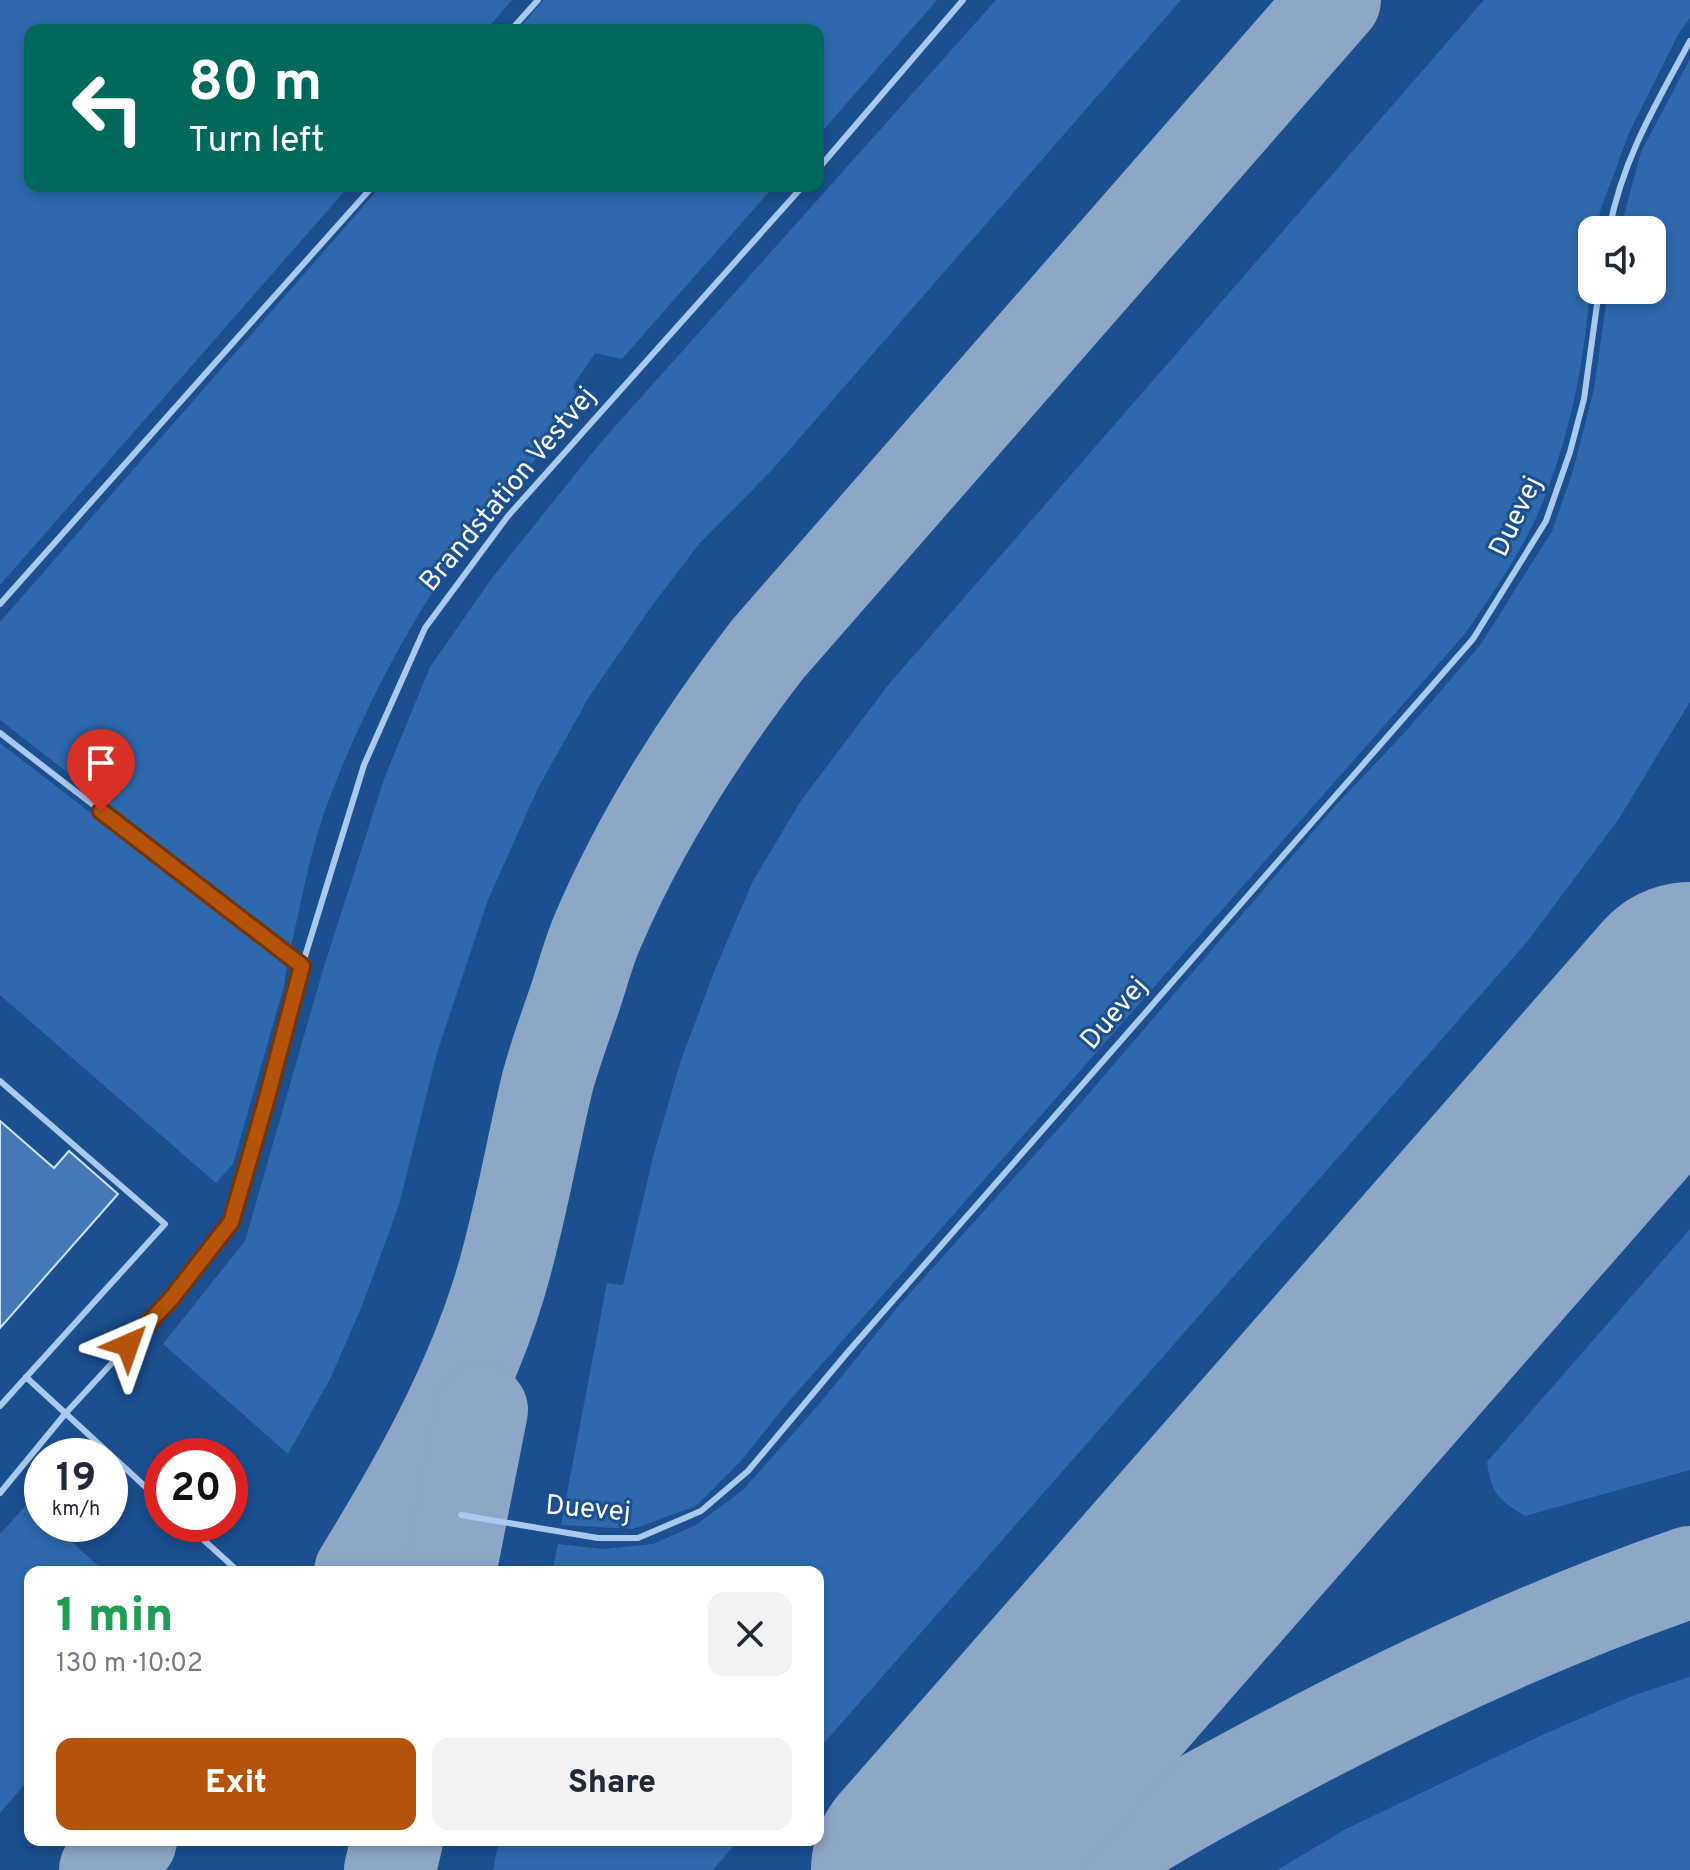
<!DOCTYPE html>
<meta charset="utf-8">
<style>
body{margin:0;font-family:Overpass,sans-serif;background:#f2f2f3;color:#1f2937;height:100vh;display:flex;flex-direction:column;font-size:30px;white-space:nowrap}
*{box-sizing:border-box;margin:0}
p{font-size:26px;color:#747a83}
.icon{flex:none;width:44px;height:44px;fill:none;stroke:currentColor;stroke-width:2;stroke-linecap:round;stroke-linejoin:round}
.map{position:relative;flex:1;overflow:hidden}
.sheet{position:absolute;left:24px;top:1566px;width:800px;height:280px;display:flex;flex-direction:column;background:#fff;border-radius:16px;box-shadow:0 4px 12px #0003}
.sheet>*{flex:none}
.guide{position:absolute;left:24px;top:24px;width:800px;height:168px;border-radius:16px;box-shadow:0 4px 12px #0003;background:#00695c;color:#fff;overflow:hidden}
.fabs{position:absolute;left:1578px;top:216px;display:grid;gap:16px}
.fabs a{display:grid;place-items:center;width:88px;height:88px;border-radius:16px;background:#fff;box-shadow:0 4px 12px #0003;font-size:40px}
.speed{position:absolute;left:24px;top:1438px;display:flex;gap:16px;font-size:40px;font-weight:700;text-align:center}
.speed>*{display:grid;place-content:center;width:104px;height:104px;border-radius:50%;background:#fff;box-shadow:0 4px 12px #0003;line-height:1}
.speed small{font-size:20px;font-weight:400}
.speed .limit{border:12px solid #d22;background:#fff;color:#111}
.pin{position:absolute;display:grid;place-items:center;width:68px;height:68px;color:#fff;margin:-82px -34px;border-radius:50% 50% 50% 0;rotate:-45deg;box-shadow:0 0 8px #0007}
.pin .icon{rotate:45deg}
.me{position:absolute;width:88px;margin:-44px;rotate:43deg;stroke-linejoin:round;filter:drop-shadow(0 0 6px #0008)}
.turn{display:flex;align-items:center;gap:28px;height:168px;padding:0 32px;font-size:36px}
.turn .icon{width:104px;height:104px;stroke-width:2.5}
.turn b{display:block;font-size:56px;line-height:68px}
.round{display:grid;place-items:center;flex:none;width:84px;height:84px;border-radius:16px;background:#f2f2f3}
.overview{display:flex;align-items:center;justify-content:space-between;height:136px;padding:0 32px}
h1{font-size:48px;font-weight:800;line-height:60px;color:#1e9e55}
.button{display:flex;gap:16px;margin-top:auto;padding:16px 32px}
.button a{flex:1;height:92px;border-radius:16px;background:#b45309;color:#fff;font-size:32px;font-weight:800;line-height:92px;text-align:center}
.button a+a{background:#f2f2f3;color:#1f2937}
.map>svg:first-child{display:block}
.green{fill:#2e69ad}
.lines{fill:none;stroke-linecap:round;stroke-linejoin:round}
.taxiway{stroke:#8da7c7;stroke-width:92}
.runway{stroke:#8da7c7;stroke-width:232}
.building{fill:#4478b7;stroke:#cfe3fa;stroke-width:2}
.lane{stroke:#a9c9ee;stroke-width:6}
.route-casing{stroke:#753606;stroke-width:20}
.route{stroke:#b45309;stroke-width:14}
.labels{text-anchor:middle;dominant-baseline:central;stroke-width:6;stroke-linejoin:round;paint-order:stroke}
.street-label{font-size:28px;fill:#fff;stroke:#1b4f8f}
</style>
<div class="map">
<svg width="1690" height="1870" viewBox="0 0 1690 1870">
<rect width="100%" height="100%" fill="#1b4f8f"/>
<g class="green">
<path d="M0 0H512L486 30H30V186H349L0 585Z"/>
<path d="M544 0H937L818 136V30H517Z"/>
<path d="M996 0H1181L770 472 699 544 651 607 589 697 538 788 488 900 437 1053 399 1205 362 1306 331 1377 288 1454 163 1344 245 1241 322 973 384 779 430 667 492 578 602 441Z"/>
<path d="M1484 0H1690V18L1679 33 1629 133 1600 211 1598 230H1592C1592 322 1577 418 1542 504 1523 551 1492 594 1464 635L784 1407 741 1461 696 1506 633 1529 561 1525 607 1283 623 1285 653 1157 680 1063 716 967 753 881 800 802 889 684Z"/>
<path d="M1690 59V702L1618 820 1527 942 818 1750V1572H552L558 1544 603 1549 653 1544 696 1525 743 1490 821 1402 900 1304 1067 1119 1335 806 1407 730 1481 644 1552 531 1573 471 1594 389 1608 290H1652V230H1620L1641 152Z"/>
<path d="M381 186H774L622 359 595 353 573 386 582 405C538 456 494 507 454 561 403 631 352 734 323 816 309 858 301 903 291 946L0 720V622Z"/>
<path d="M0 743 287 964 284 986 233 1164 216 1183 0 995Z"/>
<path d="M1690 1229V1470L1525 1516C1498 1500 1491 1493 1487 1462Z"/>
<path d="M29 1502 42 1514V1524H52L105 1572H30V1778L0 1813V1534Z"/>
<path d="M1690 1677V1870H1277L1346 1829 1542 1735 1632 1696Z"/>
<path d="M499 1840H739L713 1870H493Z"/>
</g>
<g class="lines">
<g class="taxiway">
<path d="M1498 1217 1690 932"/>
<path d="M360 1572C416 1481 469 1387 500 1285 520 1219 531 1151 547 1084 554 1057 564 1030 573 1004 581 981 587 957 596 935 639 833 700 737 767 650L1335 0"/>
<path d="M450 1572 482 1410"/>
<path d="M105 1870 131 1840"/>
<path d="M390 1870 397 1840"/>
<path d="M1081 1870C1155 1821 1234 1779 1312 1738 1435 1674 1559 1617 1690 1572"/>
</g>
<path class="runway" d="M927 1870 1690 998"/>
</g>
<path class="building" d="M0 1121 54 1168 69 1151 118 1194 0 1328Z"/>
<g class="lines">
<g class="lane">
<path d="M511 30 538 0"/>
<path d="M818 169 963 0"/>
<path d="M1609 230C1623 158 1656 104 1690 41"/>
<path d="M0 604 373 186"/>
<path d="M0 733 302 966"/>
<path d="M0 1081 165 1224 0 1406"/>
<path d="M26 1377 162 1502"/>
<path d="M0 1493 65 1414 171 1299 231 1222 265 1105 302 966 364 765 425 628 508 516 803 186"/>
<path d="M461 1515 598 1538H638L701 1511 748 1471 847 1353 1473 639 1546 521 1570 452 1584 399 1599 290"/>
<path d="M186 1524 239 1572"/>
</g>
</g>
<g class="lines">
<defs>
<path id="route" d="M101 811 302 966 265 1105 231 1222 171 1299 128 1345"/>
</defs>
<use href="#route" class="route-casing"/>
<use href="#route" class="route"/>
</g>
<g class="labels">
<g class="street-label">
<text transform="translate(509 490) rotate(-50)">Brandstation Vestvej</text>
<text transform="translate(1517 517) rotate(-64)">Duevej</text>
<text transform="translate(1115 1014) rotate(-49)">Duevej</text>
<text transform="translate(588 1510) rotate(5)">Duevej</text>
</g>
</g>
</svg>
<div class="fabs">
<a><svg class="icon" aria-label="sound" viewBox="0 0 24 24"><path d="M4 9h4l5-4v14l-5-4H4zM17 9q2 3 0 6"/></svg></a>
</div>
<div class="speed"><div>19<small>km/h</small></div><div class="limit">20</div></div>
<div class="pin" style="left:101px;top:811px;background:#d93025"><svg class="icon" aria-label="arrive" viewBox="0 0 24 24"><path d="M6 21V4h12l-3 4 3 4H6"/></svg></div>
<svg class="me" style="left:128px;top:1345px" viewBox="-20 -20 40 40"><path d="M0-17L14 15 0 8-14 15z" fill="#b45309" stroke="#fff" stroke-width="4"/></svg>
<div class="guide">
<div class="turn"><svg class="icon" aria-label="left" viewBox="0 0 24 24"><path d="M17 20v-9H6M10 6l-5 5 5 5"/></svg><div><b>80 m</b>Turn left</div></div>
</div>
<section class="sheet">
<div class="overview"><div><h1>1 min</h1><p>130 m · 10:02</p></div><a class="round"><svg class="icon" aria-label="close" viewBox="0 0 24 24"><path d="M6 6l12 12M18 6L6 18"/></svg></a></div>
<div class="button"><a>Exit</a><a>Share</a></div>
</section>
</div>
